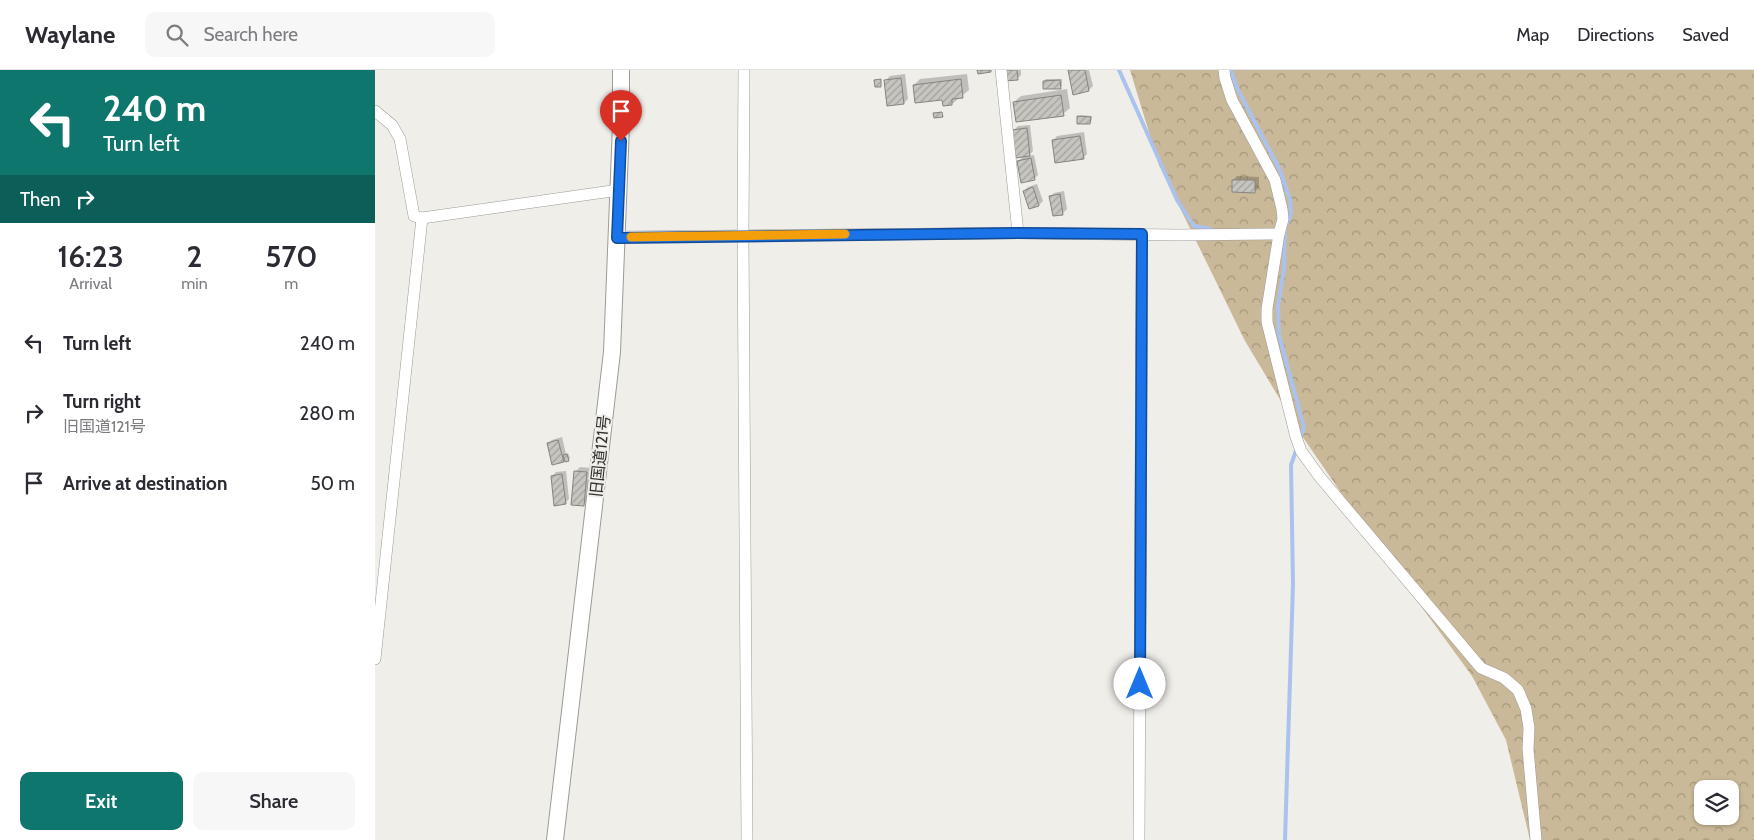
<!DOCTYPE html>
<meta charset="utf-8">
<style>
body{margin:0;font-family:Cabin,"Noto Sans JP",sans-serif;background:#f7f7f7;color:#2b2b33;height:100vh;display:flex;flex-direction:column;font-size:19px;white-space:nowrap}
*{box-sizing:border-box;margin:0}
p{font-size:16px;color:#7c7c81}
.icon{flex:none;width:28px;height:28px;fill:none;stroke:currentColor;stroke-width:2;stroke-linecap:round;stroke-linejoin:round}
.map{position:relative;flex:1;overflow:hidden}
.sheet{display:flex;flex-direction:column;background:#fff;width:375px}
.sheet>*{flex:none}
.hud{background:#0f766e;color:#fff;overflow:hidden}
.tools{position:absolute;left:1319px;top:710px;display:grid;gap:10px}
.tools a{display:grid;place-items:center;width:45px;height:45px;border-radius:10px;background:#fff;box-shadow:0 1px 4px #0004;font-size:25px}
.pin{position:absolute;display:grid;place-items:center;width:42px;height:42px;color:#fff;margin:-51px -21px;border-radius:50% 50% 50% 0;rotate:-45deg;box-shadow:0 0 5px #0007}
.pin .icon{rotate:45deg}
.me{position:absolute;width:55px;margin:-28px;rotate:0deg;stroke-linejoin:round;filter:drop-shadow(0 0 4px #0008)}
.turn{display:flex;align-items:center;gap:18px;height:105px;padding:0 20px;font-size:22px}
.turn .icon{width:65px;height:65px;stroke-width:2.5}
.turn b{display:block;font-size:35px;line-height:42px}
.then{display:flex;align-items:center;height:48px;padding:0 20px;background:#0003;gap:10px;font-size:19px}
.eta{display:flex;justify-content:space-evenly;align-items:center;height:85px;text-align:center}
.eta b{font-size:30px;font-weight:600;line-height:35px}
.button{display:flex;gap:10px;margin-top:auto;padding:10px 20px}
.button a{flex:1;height:58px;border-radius:10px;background:#0f766e;color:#fff;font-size:20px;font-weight:600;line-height:58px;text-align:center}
.button a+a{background:#f7f7f7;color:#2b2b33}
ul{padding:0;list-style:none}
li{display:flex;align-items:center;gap:15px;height:70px;padding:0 20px}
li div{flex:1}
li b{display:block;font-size:19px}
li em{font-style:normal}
header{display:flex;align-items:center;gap:30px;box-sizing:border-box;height:70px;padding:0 25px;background:#fff;border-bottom:1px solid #e1e1e2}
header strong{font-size:24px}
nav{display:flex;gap:28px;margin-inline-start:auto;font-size:18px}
.search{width:350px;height:45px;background:#f7f7f7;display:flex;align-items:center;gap:12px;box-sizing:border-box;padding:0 18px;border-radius:10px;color:#7c7c81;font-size:19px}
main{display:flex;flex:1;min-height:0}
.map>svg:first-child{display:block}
.forest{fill:url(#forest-crowns);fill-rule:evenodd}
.shadow{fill:#0003}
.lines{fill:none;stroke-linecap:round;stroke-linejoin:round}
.stream{stroke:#aac2ed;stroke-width:4}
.building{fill:url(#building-hatch);stroke:#86847f}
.street-casing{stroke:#9d9a96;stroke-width:12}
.secondary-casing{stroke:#9d9a96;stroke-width:18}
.street{stroke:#fff;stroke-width:11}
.secondary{stroke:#fff;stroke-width:16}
.route-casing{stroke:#114b97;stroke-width:12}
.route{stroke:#1a73e8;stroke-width:9}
.slow{stroke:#f59e0b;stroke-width:9}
.labels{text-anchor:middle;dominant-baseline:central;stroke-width:4;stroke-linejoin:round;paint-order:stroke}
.street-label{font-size:16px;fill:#32312f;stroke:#f0eee9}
</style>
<header>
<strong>Waylane</strong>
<div class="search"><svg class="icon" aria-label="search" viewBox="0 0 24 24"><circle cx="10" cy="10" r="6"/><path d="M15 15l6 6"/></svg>Search here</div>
<nav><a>Map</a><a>Directions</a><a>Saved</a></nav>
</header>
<main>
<section class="sheet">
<div class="hud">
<div class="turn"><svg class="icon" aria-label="left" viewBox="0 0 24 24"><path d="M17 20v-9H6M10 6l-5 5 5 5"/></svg><div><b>240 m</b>Turn left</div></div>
<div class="then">Then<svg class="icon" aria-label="right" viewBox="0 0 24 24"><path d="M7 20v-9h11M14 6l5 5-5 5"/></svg></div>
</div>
<div class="eta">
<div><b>16:23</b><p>Arrival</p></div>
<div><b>2</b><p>min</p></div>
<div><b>570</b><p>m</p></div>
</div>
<ul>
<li><svg class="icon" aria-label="left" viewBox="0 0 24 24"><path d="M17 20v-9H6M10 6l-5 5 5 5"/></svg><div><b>Turn left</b></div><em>240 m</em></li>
<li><svg class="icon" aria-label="right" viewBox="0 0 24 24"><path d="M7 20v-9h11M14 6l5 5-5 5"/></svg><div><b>Turn right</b><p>旧国道121号</p></div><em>280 m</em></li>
<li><svg class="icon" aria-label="arrive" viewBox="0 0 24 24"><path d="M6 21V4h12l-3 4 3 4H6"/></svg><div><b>Arrive at destination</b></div><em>50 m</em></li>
</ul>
<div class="button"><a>Exit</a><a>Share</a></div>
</section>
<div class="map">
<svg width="1379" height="770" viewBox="0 0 1379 770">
<defs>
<pattern id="forest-crowns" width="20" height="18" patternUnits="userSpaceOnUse" patternTransform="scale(1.25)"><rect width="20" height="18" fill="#cab998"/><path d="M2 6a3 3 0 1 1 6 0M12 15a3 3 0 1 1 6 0" fill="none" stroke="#a5977c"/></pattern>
<pattern id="building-hatch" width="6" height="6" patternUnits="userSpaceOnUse" patternTransform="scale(1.25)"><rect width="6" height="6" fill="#c7c5c0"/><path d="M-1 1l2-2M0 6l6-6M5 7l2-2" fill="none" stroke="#a2a19c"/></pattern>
</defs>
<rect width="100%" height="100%" fill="#f0eee9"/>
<path class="forest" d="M755 0H1379V770H1155L1131 670 1097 606 1013 491 927 366 870 271 784 95ZM1328 719H1355V746H1328Z"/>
<g class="shadow">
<path d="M631 0H646V5L642 9Z"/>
<path d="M694 0H714L718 16 714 20Z"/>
<path d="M530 4 533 29 529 33 511 10 515 6Z"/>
<path d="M592 4 594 20 577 34 539 15 545 9Z"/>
<path d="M671 9H687V16L685 17 669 11Z"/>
<path d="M692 19 695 38 688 44 639 32 646 26Z"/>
<path d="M705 45 717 46 716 52 715 53 703 47Z"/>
<path d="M655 55 658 81 653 86 659 85 663 105 659 109 643 91 649 86 639 60 643 56Z"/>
<path d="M709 62 712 84 708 88 678 71 682 66Z"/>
<path d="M862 106 884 107V118L879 122 858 110Z"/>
<path d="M662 114 668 131 664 135 654 138 649 121 653 117Z"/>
<path d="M689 121 692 139 688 143 675 127 679 123Z"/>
<path d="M187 367 191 384 193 383 195 388 193 390 190 388 188 391 173 374 177 370Z"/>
<path d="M205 397 216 398 213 430 209 434 201 401Z"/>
<path d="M191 401 194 429 190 433 177 406 181 402Z"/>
</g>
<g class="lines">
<g class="stream">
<path d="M744 0 802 130 819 156 836 159"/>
<path d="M856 0 862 18 905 100 915 130 916 140 915 148 910 157 909 199 903 236 904 265 929 357 925 369"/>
<path d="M910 770 918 514 916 395 922 378"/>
</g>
</g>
<g class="building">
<path d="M602 0H616V2L603 4Z"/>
<path d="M629 0H642L643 10 630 11Z"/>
<path d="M693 0H710L714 21 698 25Z"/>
<path d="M526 8 529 34 512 36 509 10Z"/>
<path d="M506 9V17H500L499 10Z"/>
<path d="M586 9 588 28 577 29V35L568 36 567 30 540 33 538 15Z"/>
<path d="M685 10 686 19H668V11Z"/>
<path d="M686 25 689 46 641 52 638 32Z"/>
<path d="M567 42 568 47 559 48 558 43Z"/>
<path d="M702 46 716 47 715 54H702Z"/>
<path d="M652 58 655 86 640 88 637 60Z"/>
<path d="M705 66 709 89 680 93 677 70Z"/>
<path d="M656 88 660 110 646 113 642 91Z"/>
<path d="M857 110H880V123L857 122Z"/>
<path d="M658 117 664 136 654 139 648 121Z"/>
<path d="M685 124 688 145 678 146 674 126Z"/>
<path d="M183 370 189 392 177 395 172 373Z"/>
<path d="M192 384 194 391 190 392 188 385Z"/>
<path d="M199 401 212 402 209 436 196 435Z"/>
<path d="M187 404 191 434 179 436 176 406Z"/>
</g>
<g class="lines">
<defs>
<g id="street">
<path d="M369 0 368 165 372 770"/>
<path d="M626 0 643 163"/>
<path d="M849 0 850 8 857 30 900 110 907 139 908 149 904 164 892 239V252L921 367 926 381 944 406 1106 598 1129 608 1143 620 1151 639 1154 658 1153 679 1161 770"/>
<path d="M0 41 17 55 25 69 39 146 47 148 244 120"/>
<path d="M242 167 643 163 802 165 904 164"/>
<path d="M0 589 47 148"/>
<path d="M764 770 767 164"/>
</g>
<path id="secondary" d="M180 770 237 282 246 55V0"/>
</defs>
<use href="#street" class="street-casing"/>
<use href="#secondary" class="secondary-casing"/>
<use href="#street" class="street"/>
<use href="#secondary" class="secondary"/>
</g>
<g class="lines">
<defs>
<path id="route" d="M246 71 242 168 643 163 767 164 765 614"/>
</defs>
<use href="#route" class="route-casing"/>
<use href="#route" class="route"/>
<path class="slow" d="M256 167 470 164"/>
</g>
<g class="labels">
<g class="street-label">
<text transform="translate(225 386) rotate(-84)">旧国道121号</text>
</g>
</g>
</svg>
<div class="tools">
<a><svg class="icon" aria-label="layers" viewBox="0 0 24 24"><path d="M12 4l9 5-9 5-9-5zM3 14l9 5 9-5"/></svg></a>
</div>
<div class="pin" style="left:246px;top:71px;background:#d93025"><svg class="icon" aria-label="arrive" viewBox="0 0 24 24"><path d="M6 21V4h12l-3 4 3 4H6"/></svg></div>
<svg class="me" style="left:765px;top:614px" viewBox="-20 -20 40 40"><circle r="19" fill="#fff"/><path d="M0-13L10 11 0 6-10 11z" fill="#1a73e8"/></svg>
</div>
</main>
